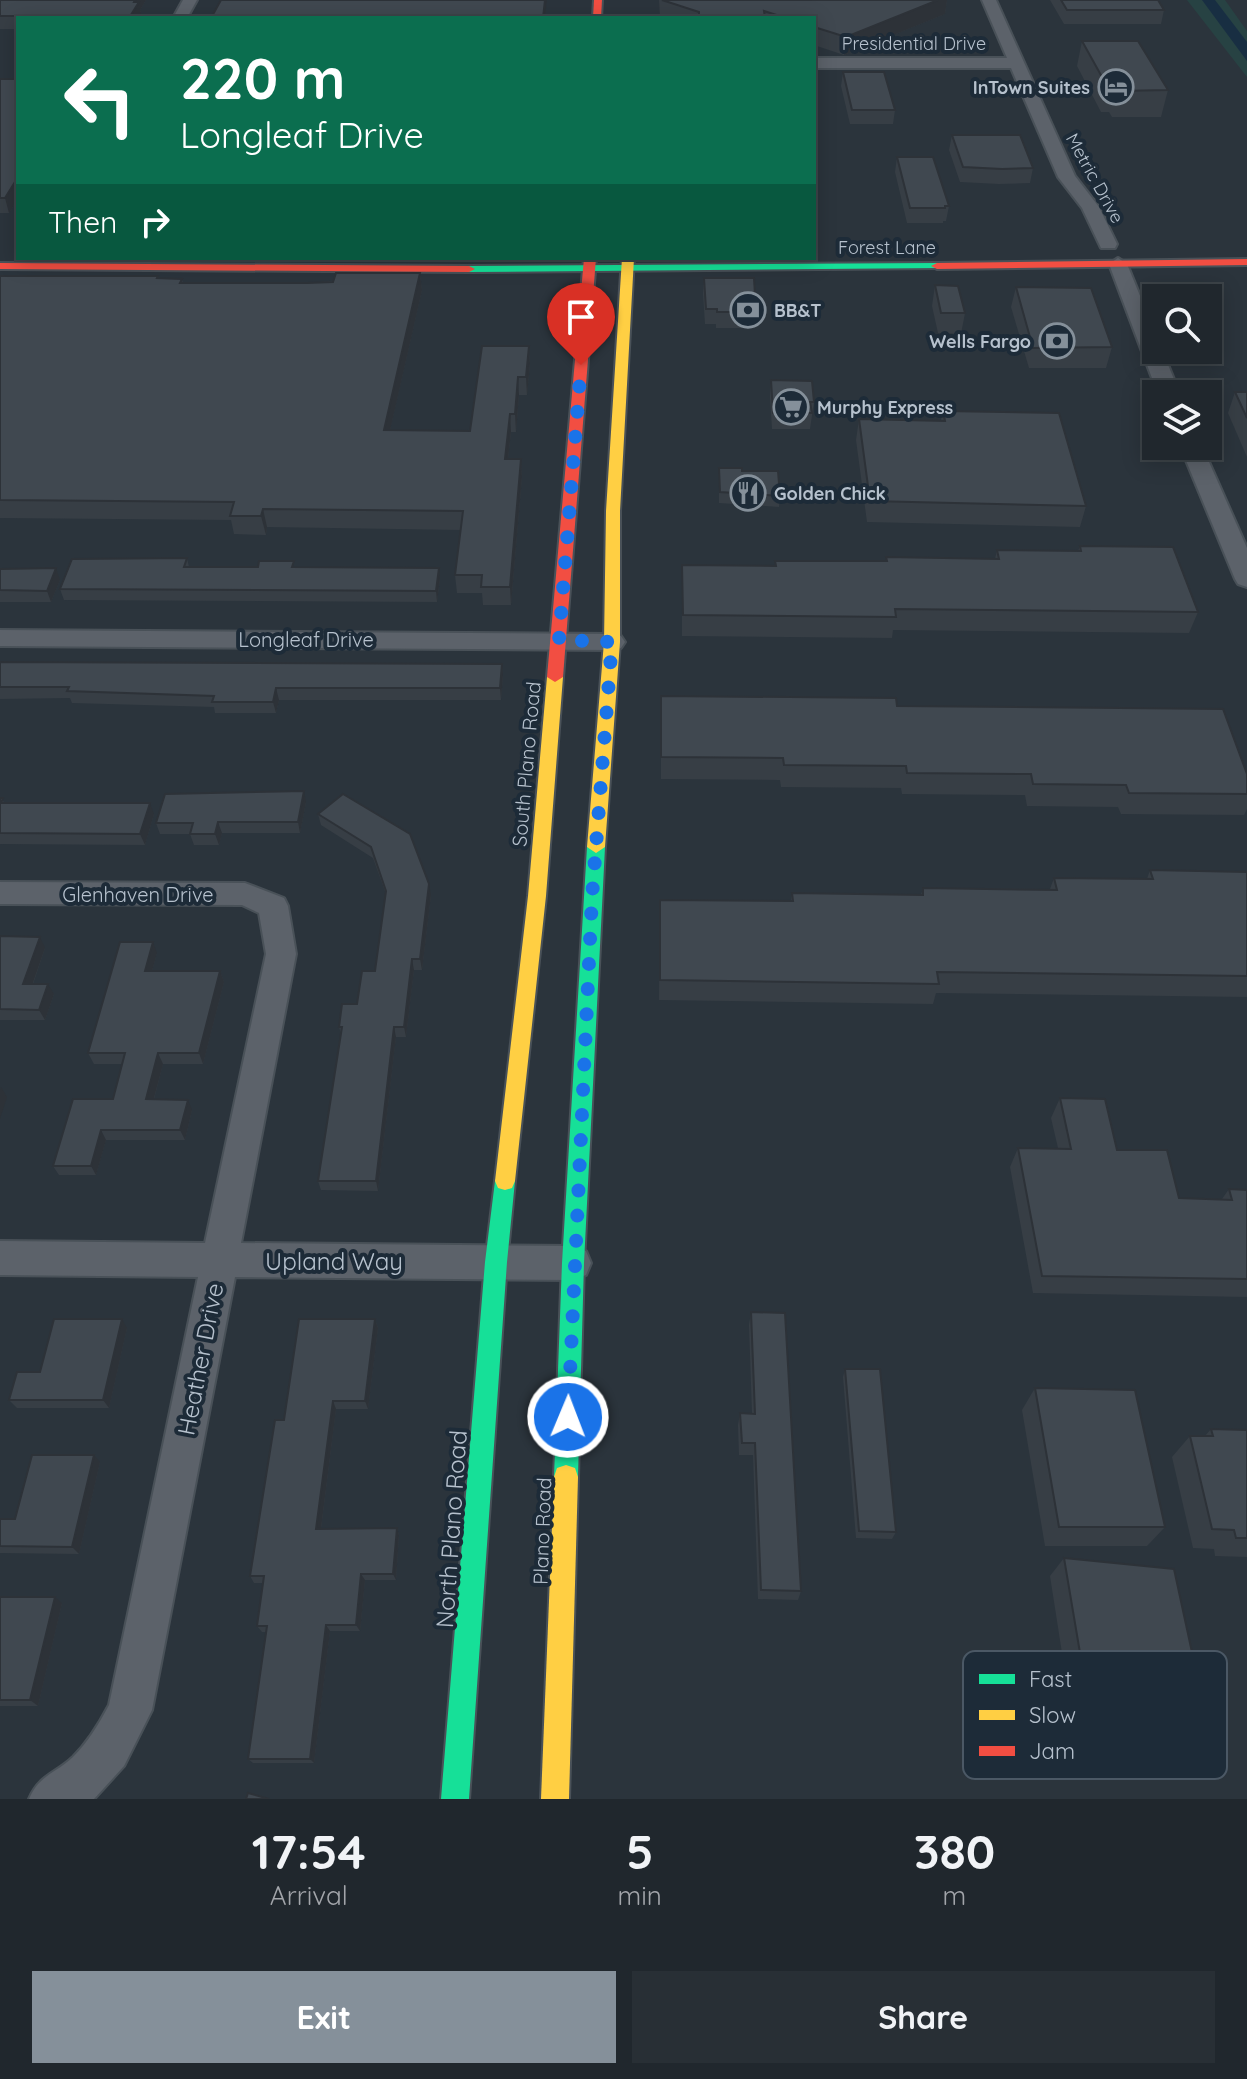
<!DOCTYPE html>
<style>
body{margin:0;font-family:Quicksand,sans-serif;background:#282f35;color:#f1f3f6;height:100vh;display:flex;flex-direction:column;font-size:30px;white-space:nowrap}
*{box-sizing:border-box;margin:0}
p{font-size:26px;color:#a2a5aa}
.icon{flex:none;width:44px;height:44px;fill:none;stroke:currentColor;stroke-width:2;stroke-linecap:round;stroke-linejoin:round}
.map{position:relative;height:1799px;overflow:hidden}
.details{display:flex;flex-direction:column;background:#20272d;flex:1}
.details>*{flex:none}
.banner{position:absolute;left:16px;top:16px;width:800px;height:244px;border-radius:0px;box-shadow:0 4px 20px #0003,0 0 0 2px #3d4449;background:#0b6e4f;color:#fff;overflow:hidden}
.controls{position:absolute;left:1142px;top:284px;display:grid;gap:16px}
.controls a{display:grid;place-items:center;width:80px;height:80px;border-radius:0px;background:#20272d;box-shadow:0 4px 20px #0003,0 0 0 2px #3d4449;font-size:40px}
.pin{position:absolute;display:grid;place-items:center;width:68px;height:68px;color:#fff;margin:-82px -34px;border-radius:50% 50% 50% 0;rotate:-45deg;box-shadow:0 0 8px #0007}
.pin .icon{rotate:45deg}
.me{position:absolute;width:88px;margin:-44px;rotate:1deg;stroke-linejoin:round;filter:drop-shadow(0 0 6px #0008)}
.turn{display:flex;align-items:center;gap:28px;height:168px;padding:0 32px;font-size:36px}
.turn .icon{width:104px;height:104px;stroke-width:2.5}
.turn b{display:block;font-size:56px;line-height:68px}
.then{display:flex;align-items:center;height:76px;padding:0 32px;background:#0003;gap:16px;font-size:30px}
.eta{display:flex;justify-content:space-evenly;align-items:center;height:136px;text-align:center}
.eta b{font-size:48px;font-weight:800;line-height:56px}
.primary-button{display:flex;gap:16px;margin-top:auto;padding:16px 32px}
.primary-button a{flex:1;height:92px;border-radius:0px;background:#85909a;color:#fff;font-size:32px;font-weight:800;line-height:92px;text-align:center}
.primary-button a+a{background:#282f35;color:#f1f3f6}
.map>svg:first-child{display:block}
.green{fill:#274243}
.water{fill:#182e42}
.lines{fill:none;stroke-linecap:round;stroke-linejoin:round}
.street-casing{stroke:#495158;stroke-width:4}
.fast-casing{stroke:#495158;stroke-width:4}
.slow-casing{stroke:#495158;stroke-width:4}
.jam-casing{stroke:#495158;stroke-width:4}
.street{fill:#5c626a;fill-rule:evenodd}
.fast{fill:#16e098;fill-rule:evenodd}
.slow{fill:#ffcf43;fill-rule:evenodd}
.jam{fill:#f24e42;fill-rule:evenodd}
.wall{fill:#373e45}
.shaded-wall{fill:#2d3238}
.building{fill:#404850;stroke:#2d3238;stroke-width:2}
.route{stroke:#1a73e8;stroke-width:14;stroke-dasharray:0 25.2}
.labels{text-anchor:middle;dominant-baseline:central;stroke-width:8;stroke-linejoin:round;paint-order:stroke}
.far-street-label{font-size:18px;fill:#b6c1cd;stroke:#1d2b38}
.far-poi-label{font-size:18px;font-weight:bold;fill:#b6c1cd;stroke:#1d2b38;text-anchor:start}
.street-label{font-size:20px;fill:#b6c1cd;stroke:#1d2b38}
.near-street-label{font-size:24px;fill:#b6c1cd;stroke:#1d2b38}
.key{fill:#1d2b38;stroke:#4b5865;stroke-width:2}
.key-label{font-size:22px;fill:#b6c1cd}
</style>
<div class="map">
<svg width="1247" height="1799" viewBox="0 0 1247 1799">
<rect width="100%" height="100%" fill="#2b343c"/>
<path class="green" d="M1187 0H1225L1247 31V77Z"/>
<path class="water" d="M1202 0H1215L1247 42V61Z"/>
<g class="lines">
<defs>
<g id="street">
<path d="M183 0H197L187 18H173Z"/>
<path d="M982 0H996L1075 176 1099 207 1117 244 1115 248H1101L1082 208 1058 177 1011 68H814V58H1007Z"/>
<path d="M1118 258 1127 264 1156 335V350H1162L1180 394H1158L1109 264Z"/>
<path d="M1180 446H1202L1247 548V587L1238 584 1235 579Z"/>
<path d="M0 630 612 634 621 636 625 642 621 648 612 650 0 646Z"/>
<path d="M0 882 245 883 284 898 288 906 296 954 241 1243 573 1246 586 1251 591 1263 586 1275 573 1280 235 1277 152 1710 124 1766 94 1799H29C39 1775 55 1774 73 1757 88 1742 99 1724 109 1705L198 1277 0 1275V1241L205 1243 266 954 259 913 242 905 0 904Z"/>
</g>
<g id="fast">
<path d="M937 263 943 266 941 268 469 272 463 269 469 266Z"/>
<path d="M596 841 605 847 584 1263 578 1477 575 1486 566 1489 557 1486 554 1477 562 1263 587 847Z"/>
<path d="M505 1172 512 1174 515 1181 507 1262 469 1799H441L485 1262 495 1181 498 1174Z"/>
</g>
<g id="slow">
<path d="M622 258H634L620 511V642L605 847 596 853 587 847 604 642 606 511Z"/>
<path d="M555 672 563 677 546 896 515 1181 512 1188 505 1190 498 1188 495 1181 528 896 547 677Z"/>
<path d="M566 1465 575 1468 578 1477 569 1799H541L554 1477 557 1468Z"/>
</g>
<g id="jam">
<path d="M594 0H602L601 18H593Z"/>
<path d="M584 258H596L563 677 555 682 547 677Z"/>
<path d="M1247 259V265L937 269 931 266 937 263Z"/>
<path d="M0 263 469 266 475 269 469 272 0 269Z"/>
</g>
</defs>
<use href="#street" class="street-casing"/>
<use href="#fast" class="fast-casing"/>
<use href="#slow" class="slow-casing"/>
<use href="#jam" class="jam-casing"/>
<use href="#street" class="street"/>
<use href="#fast" class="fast"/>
<use href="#slow" class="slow"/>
<use href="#jam" class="jam"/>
</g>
<g class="wall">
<path d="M0 0H146L140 10 142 16 140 18H18V29H0Z"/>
<path d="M659 0H947L945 14 844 55 814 45V18H664L660 17Z"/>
<path d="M1050 0H1158L1164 10 1161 24H1064Z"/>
<path d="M1082 41 1168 90 1161 117H1112L1109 112H1101L1077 66Z"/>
<path d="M843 72 895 110 893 124H850L841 86Z"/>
<path d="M0 79H18V199L9 213H0Z"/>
<path d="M952 135 1033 168 1030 183 999 184 960 182 949 150Z"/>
<path d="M897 157 949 206 946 221H943V223H907L895 172Z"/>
<path d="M420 273 422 290 390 430 470 431 529 346 530 364 527 395H519L516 432H511L508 459H521L522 477 511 605H483L482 593H457L455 575 461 530 267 527 266 535 234 534 231 520 0 518V276H158L159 278 182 279 183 283H307Z"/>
<path d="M704 278 756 312 755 328H716V324H705L703 293Z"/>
<path d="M935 285 965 313 961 334 938 333 932 306Z"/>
<path d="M1016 287 1112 347 1106 368H1029L1011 307Z"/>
<path d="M771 380 814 402 810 429H772L770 396Z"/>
<path d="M1235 392H1247V457L1228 413Z"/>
<path d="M943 411 1086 506 1080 527 867 522 856 440 859 419 941 420Z"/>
<path d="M719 468 742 471 780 496 779 507 719 503Z"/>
<path d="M1080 546 1198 612 1189 633 893 630 892 638 682 636V565L775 566V561H886V557L995 559 997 550 1078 551Z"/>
<path d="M187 558 189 567H295L440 579 437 602 64 600 60 589Z"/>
<path d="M0 569 60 580 51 602H0Z"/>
<path d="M0 662 502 664 503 675 501 700H279L276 713H215L214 707 72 703 70 698 0 699Z"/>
<path d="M661 696 897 706 1247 774V809L1244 815 1121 814 1118 807 1027 806 1025 795 902 794 901 788 781 787 780 780 661 779Z"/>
<path d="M343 794 431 895 422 970H414L406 1037H396L378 1191 321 1190 318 1181 341 1034 339 1027 357 1004 375 971 386 894 373 858 321 825 318 814Z"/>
<path d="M0 798 5 803 154 814 145 845 0 844Z"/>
<path d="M306 802 300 833H222L219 845H194L190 834H160L156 823Z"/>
<path d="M1150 870 1247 872V997L936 993 933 1004 659 1000 660 900 791 901 792 893 921 895 923 888 1050 889 1054 878 1147 879Z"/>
<path d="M0 936 45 948 33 984 54 994 45 1020H0Z"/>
<path d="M157 953 152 971H220L224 982 203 1064H163L154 1099 192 1110 185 1140H106L96 1175H59L53 1166 113 1099 122 1064H94L88 1053Z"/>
<path d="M1060 1098 1117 1150 1179 1198 1222 1199 1229 1189 1247 1190V1297L1033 1293 1010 1167 1018 1148H1058L1051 1118Z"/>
<path d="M751 1312 801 1591 798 1600 758 1599 753 1455H739L738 1425 740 1413 752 1414 749 1325Z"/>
<path d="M375 1319 378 1328 368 1409H336L321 1529 397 1528 399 1535 396 1580H365L360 1631H330L314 1763H253L248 1759 266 1632H262L257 1626 263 1583H254L250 1576 284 1420Z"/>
<path d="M127 1328 109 1408H17L9 1400 40 1372Z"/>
<path d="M845 1369 896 1532 892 1539 856 1538 843 1377Z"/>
<path d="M1035 1388 1165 1527 1147 1546H1045L1022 1410Z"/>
<path d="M1211 1429 1247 1430V1557L1215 1556 1214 1549 1193 1548 1172 1457 1190 1436H1205Z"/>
<path d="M100 1462 79 1554 0 1553V1519H15Z"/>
<path d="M1064 1558 1209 1731 1188 1745 1076 1743 1050 1576Z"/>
<path d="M0 1597 62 1603 38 1706H0Z"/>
</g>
<g class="shaded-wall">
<path d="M135 0H146L140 10 142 16 140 18H129Z"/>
<path d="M545 0H547L545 18H543Z"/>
<path d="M938 0H947L945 14 844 55 846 37Z"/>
<path d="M18 177V199L9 213 5 198Z"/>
<path d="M420 273 422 290 386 448 384 430Z"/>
<path d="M529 346 530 364 527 395 526 377Z"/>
<path d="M518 377 519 395 516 432 515 414Z"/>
<path d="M510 414 511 432 506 477 505 459Z"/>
<path d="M521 459 522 477 511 605 510 587Z"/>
<path d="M263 509 267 527 266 535 261 516Z"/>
<path d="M56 568 60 580 51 602 47 591Z"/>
<path d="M439 568 440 579 437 602 436 591Z"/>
<path d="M502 664 503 675 501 700 500 688Z"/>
<path d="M276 688 279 700 276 713 273 702Z"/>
<path d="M304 791 306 802 300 833 298 822Z"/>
<path d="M150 803 154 814 145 845 140 834Z"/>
<path d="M218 822 222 833 219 845 215 834Z"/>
<path d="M429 884 431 895 422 970 420 959Z"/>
<path d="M40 937 45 948 29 994 23 984Z"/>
<path d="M153 942 157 953 149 982 145 971Z"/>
<path d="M412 959 414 970 406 1037 404 1027Z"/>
<path d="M220 971 224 982 203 1064 199 1053Z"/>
<path d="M48 984 54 994 45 1020 39 1010Z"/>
<path d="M394 1027 396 1037 378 1191 376 1181Z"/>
<path d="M158 1053 163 1064 151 1109 146 1099Z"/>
<path d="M1 1087 7 1097 0 1119V1090Z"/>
<path d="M188 1100 192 1110 185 1140 180 1130Z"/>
<path d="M101 1130 106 1140 96 1175 91 1166Z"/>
<path d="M122 1319 127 1328 109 1408 103 1400Z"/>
<path d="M375 1319 378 1328 368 1409 365 1401Z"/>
<path d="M333 1401 336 1409 320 1536 316 1529Z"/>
<path d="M94 1455 100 1462 79 1554 72 1547Z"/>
<path d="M397 1528 399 1535 396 1580 393 1574Z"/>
<path d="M361 1574 365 1580 360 1631 356 1625Z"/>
<path d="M55 1597 62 1603 38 1706 30 1700Z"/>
<path d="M326 1625 330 1631 314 1763 310 1759Z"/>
</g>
<g class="building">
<path d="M0 0H135L134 2H139L129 18H59L61 16H0Z"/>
<path d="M221 0H545L543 18H211Z"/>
<path d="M662 0H938L846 37 814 27V18H786L764 11 765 18H699V12Z"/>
<path d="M1061 0H1158L1164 10H1067Z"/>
<path d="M1082 41H1138L1168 90 1118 91 1116 86H1107Z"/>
<path d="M843 72H884L895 110H852Z"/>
<path d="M0 79H18V177L5 198H0Z"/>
<path d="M952 135H1020L1033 168 1002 169 963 167Z"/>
<path d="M897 157H933L949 206H945V208H910Z"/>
<path d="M336 273H420L384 430 470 431 482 346H529L526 377H518L515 414H510L505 459H521L510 587H481L482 575H455L463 511 263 509 261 516H230L234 502 0 500V276H158L157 278 182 279 180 283H307L333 282Z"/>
<path d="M704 278H754L756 312H717V309H706Z"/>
<path d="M935 285 958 286 965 313H941Z"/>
<path d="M1016 287 1091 288 1112 347 1033 348Z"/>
<path d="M771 380 812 381 814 402H810L812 413H773Z"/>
<path d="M1235 392H1247V418Z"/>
<path d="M943 411 1059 413 1086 506 870 501 859 419 945 421Z"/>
<path d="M719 468H742V471H778L780 496 720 492Z"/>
<path d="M1080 546 1173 547 1198 612 895 609 896 617 683 615 682 565 776 566 775 561H887L886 557 999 559 997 550 1081 551Z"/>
<path d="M187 558 184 567H258L259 561H294L292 567 439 568 436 591 60 589 72 559Z"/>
<path d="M56 568 47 591 0 590V569Z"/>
<path d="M0 662 502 664 500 688H276L273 702H212L214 696 67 691 69 687H0Z"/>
<path d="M661 696 896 698 897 706 1223 709 1247 774V794L1129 793 1126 785 1033 784 1031 774 907 773 906 766 784 765 783 758 661 757Z"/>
<path d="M304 791 298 822H218L215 834H190L193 823H156L165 794Z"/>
<path d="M343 794 410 834 429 884 420 959H412L404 1027H394L376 1181H318L342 1027H339L342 1004H357L362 971H375L386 891 371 847 318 814Z"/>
<path d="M0 798H3L1 803H150L140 834 0 833Z"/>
<path d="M1150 870 1247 872V976L937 972 939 984 660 980V900L793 901 792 893 923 895V888L1057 890 1054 878 1153 879Z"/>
<path d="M0 936 40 937 23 984H48L39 1010 0 1009Z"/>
<path d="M120 942H153L145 971H220L199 1053H158L146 1099 188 1100 180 1130H101L91 1166H53L73 1099H113L125 1053H88Z"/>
<path d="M1060 1098 1105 1099 1117 1150H1167L1179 1198 1232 1200 1229 1189 1247 1190V1279L1042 1276 1018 1148 1071 1149Z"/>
<path d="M751 1312 785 1313 801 1591 761 1590 755 1443H742L740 1413 755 1414Z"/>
<path d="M54 1319H122L103 1400H9L17 1372H40Z"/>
<path d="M299 1319H375L365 1401H333L316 1529 397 1528 393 1574H361L356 1625H326L310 1759H248L267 1626H257L264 1576H250L275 1420H284Z"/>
<path d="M845 1369H880L896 1532 859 1531Z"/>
<path d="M1035 1388 1135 1390 1165 1527H1059Z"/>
<path d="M1211 1429 1247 1430V1538H1236L1234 1530 1212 1529 1190 1436H1213Z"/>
<path d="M32 1455H94L72 1547 0 1546V1519H15Z"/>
<path d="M1064 1558 1174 1569 1209 1731 1093 1730Z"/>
<path d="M0 1597H55L30 1700H0Z"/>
<path d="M248 1793 269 1799H246Z"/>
</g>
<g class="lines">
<path class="route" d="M568 1417 592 897 612 642 559 640 581 365"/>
</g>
<defs>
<symbol id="hotel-ring" viewBox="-11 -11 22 22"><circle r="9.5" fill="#1d2b38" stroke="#85909a" stroke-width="1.5"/><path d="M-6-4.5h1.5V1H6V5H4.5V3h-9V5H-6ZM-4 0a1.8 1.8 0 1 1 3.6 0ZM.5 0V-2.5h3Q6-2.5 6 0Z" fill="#85909a"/></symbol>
<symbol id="bank-ring" viewBox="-11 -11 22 22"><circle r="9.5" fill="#1d2b38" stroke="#85909a" stroke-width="1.5"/><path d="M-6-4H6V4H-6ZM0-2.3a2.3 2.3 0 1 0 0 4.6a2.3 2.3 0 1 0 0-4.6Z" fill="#85909a"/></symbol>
<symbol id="supermarket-ring" viewBox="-11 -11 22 22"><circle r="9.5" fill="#1d2b38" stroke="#85909a" stroke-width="1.5"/><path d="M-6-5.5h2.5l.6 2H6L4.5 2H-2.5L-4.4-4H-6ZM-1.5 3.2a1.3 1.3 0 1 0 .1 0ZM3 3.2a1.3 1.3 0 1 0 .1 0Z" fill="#85909a"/></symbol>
<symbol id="restaurant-ring" viewBox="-11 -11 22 22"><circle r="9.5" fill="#1d2b38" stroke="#85909a" stroke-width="1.5"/><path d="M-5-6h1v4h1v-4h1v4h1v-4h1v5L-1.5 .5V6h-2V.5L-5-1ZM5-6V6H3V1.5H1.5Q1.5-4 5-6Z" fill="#85909a"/></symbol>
</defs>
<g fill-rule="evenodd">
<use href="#hotel-ring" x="1096" y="67" width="40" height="40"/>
<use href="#bank-ring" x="728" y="290" width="40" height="40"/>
<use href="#bank-ring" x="1037" y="321" width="40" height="40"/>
<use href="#supermarket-ring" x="771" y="387" width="40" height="40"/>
<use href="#restaurant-ring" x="728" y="473" width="40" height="40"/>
</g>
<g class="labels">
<g class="far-street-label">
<text x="914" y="43">Presidential Drive</text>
<text transform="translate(1095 178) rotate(61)">Metric Drive</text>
<text x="887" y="247">Forest Lane</text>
</g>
<g class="far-poi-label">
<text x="1090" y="87" text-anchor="end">InTown Suites</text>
<text x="774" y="310">BB&amp;T</text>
<text x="1031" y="341" text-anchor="end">Wells Fargo</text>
<text x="817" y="407">Murphy Express</text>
<text x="774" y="493">Golden Chick</text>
</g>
<g class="street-label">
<text x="306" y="639">Longleaf Drive</text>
<text transform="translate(526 764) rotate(-85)">South Plano Road</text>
<text x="138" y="894">Glenhaven Drive</text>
<text transform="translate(542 1531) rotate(-88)">Plano Road</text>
</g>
<g class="near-street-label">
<text x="334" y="1261">Upland Way</text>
<text transform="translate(200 1359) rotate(-79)">Heather Drive</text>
<text transform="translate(451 1529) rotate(-86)">North Plano Road</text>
</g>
</g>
<rect x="963" y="1651" width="264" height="128" rx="12" class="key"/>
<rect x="979" y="1674" width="36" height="10" fill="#16e098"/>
<rect x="979" y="1710" width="36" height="10" fill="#ffcf43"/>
<rect x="979" y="1746" width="36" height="10" fill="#f24e42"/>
<g class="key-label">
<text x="1029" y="1687">Fast</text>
<text x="1029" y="1723">Slow</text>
<text x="1029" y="1759">Jam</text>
</g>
</svg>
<div class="controls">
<a><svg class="icon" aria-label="search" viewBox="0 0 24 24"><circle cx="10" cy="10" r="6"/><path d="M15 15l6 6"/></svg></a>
<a><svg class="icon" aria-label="layers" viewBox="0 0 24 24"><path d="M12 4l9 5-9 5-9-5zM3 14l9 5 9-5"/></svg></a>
</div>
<div class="pin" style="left:581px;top:365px;background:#d93025"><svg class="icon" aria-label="arrive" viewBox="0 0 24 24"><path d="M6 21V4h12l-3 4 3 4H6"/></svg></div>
<svg class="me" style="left:568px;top:1417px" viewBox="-20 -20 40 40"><circle r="17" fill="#1a73e8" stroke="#fff" stroke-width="3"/><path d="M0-11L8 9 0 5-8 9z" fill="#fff"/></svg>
<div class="banner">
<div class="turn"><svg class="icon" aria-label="left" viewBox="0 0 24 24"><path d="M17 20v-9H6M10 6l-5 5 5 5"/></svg><div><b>220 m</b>Longleaf Drive</div></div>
<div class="then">Then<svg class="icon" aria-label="right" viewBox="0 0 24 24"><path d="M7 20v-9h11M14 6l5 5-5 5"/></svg></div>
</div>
</div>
<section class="details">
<div class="eta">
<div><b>17:54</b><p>Arrival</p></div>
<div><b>5</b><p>min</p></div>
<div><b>380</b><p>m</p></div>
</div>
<div class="primary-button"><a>Exit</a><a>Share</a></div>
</section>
